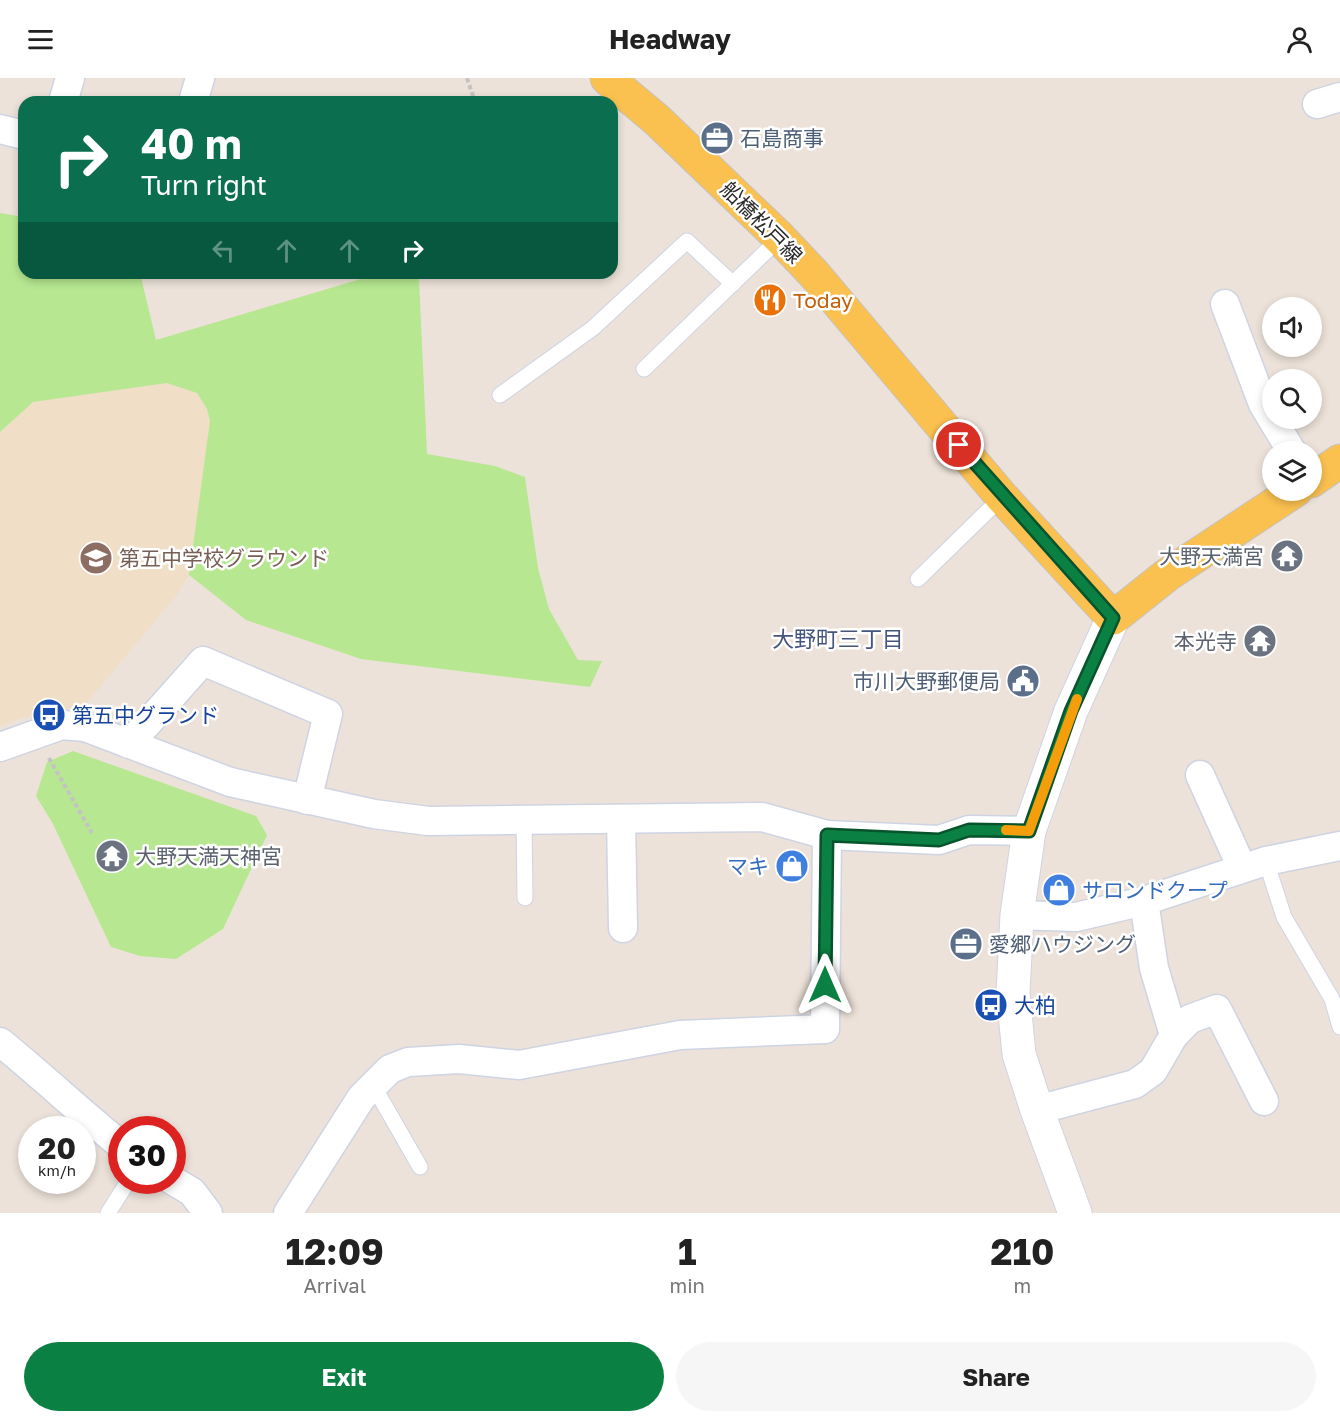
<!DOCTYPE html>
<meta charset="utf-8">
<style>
body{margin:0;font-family:"Golos Text","Noto Sans JP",sans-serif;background:#f6f6f6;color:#222;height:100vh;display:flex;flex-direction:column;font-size:22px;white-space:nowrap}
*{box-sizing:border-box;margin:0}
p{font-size:20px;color:#767676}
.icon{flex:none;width:33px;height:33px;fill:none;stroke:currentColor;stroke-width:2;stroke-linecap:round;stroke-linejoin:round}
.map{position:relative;height:1135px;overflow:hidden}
.panel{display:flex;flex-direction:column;background:#fff;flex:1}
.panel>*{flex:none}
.guide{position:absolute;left:18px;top:18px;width:600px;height:183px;border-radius:18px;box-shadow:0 3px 9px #0003;background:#0b6e4f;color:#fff;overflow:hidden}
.controls{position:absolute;left:1262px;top:219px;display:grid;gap:12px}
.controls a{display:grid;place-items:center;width:60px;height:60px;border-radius:50%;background:#fff;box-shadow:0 3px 9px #0003;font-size:30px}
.speed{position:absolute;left:18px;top:1038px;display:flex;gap:12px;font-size:30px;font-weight:700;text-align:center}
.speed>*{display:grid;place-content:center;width:78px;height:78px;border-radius:50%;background:#fff;box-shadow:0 3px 9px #0003;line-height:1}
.speed small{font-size:15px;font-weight:400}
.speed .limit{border:9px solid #d22;background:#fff;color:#111}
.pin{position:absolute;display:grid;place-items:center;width:51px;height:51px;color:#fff;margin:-26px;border:3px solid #fff;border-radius:50%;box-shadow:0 2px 6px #0007}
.me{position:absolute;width:66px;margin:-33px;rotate:0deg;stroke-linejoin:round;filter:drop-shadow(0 0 4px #0008)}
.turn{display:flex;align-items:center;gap:21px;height:126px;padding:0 24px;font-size:27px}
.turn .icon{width:78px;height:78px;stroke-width:2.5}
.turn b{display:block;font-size:42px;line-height:51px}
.lanes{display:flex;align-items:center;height:57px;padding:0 24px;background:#0003;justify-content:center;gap:30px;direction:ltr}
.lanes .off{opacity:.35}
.eta{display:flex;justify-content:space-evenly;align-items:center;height:102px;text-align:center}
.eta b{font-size:36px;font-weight:700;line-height:42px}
.cta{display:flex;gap:12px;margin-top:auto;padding:12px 24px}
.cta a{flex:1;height:69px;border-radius:36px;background:#0b8043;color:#fff;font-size:24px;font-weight:700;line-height:69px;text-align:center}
.cta a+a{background:#f6f6f6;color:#222}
header{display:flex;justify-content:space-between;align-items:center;height:78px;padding:0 24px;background:#fff;font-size:27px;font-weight:700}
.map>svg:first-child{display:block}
.education{fill:#f0dec7}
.green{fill:#b7e891}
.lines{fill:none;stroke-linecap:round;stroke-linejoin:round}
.lane-casing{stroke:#ced4e3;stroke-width:17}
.street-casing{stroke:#ced4e3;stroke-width:31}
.secondary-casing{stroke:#ced4e3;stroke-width:35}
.primary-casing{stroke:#c3c3c3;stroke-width:35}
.path{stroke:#c3c3c3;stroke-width:4;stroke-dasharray:4.5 3;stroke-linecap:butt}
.lane{stroke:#fff;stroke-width:15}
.street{stroke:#fff;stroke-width:28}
.secondary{stroke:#fff;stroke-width:33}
.primary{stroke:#fbc150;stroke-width:33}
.route-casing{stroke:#07532c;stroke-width:15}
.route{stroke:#0b8043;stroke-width:10}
.slow{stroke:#f59e0b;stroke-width:10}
.labels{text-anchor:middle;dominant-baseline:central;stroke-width:5;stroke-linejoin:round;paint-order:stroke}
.service-label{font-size:21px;fill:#4e5e75;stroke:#fff;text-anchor:start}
.street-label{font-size:21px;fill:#292929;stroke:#fff}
.food-label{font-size:21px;fill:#c56008;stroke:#fff;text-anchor:start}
.worship-label{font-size:21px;fill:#5b616d;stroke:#fff;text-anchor:end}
.education-label{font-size:21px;fill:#785e54;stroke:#fff;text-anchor:start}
.transit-label{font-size:21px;fill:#164399;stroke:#fff;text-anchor:start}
.shop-label{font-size:21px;fill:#366cbe;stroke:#fff;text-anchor:end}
.neighbourhood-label{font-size:22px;fill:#46557d;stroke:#fff}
</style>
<header><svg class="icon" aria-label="menu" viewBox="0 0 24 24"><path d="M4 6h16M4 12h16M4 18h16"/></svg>Headway<svg class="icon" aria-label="person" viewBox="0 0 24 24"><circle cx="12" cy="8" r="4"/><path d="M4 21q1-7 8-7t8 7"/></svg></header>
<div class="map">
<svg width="1340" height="1135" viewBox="0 0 1340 1135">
<rect width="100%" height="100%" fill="#ece2d9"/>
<path class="education" d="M167 305 197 315 207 331 212 354 189 497 176 518 84 628 21 640 0 649V354L33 324Z"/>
<g class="green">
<path d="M0 135 24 139V195H140L156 262 381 195H407L419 201 427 376 495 388 525 399 538 490 549 531 578 582 602 583 590 609 361 581 246 542 189 497 210 343 207 331 197 315 167 305 33 324 0 354Z"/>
<path d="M73 673 256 738 267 757 223 851 176 881 140 878 111 869 53 746 36 718 47 684Z"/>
</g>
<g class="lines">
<defs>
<g id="lane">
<path d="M644 291 780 160"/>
<path d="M500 317 593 250 687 163 733 206"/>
<path d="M918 501 1002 419"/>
<path d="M524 740 525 820"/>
<path d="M1266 783 1284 839 1332 921 1340 949"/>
<path d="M373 1007 420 1089"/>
<path d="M108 1135 129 1102"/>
</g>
<g id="street">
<path d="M63 24 70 0"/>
<path d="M193 24 200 0"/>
<path d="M1317 26 1340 19"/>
<path d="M0 51 24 57"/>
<path d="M1225 226 1263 326 1292 374"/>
<path d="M129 666 203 583 328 636 307 722"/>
<path d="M0 669 62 647 85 649 230 704 374 736 428 743 762 739 827 757 939 762 969 752 1029 753"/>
<path d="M1200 697 1242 790"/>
<path d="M621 741 623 850"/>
<path d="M1017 837 1076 839 1144 823 1266 783 1340 768"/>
<path d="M1174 957 1190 941 1217 931 1264 1023"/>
<path d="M0 964C42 998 80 1034 122 1068"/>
<path d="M1037 1032 1135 1006 1153 993 1174 957 1154 890 1144 823"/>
<path d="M172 1102 192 1114 208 1135"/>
<path d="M288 1135 361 1020 390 991 408 984 459 981 519 987 680 957 825 951 827 757"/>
</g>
<path id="secondary" d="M1075 1135 1037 1032 1019 976 1013 915 1017 837 1029 753 1071 633 1113 540"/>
<g id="primary">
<path d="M607 0 657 42 780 160 814 196 1002 419 1113 540 1167 497 1296 412"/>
<path d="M1311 403 1340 383"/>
</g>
</defs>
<use href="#lane" class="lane-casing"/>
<use href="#street" class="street-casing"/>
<use href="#secondary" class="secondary-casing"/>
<use href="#primary" class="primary-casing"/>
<g class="path">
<path d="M467 0 475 24"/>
<path d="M49 680 92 755"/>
</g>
<use href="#lane" class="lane"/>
<use href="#street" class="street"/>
<use href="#secondary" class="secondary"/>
<use href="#primary" class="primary"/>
</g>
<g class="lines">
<defs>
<path id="route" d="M825 907 827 757 939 762 969 752 1029 753 1071 633 1113 540 959 367"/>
</defs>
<use href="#route" class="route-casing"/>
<use href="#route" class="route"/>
<path class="slow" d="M1006 752 1029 753 1077 621"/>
</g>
<defs>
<symbol id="office-disc" viewBox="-11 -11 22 22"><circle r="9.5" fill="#5c6f8a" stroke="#fff"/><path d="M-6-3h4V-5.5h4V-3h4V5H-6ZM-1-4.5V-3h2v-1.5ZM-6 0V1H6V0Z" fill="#fff"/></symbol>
<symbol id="restaurant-disc" viewBox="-11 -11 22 22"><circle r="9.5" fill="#e8710a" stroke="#fff"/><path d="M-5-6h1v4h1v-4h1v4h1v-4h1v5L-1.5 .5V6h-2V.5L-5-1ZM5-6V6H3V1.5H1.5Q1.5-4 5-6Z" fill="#fff"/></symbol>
<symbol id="temple-disc" viewBox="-11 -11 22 22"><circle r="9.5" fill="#6b7280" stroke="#fff"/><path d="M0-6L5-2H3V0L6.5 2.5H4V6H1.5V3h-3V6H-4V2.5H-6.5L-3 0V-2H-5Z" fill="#fff"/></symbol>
<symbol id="school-disc" viewBox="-11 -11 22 22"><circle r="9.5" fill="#8d6e63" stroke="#fff"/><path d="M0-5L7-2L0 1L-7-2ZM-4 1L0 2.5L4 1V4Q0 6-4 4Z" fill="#fff"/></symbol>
<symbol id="civic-disc" viewBox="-11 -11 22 22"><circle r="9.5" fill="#5c6f8a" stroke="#fff"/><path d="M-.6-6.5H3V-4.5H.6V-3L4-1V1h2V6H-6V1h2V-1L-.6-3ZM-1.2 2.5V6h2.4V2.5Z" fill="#fff"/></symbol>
<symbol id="bus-disc" viewBox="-11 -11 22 22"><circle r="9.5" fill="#1a4fb4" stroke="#fff"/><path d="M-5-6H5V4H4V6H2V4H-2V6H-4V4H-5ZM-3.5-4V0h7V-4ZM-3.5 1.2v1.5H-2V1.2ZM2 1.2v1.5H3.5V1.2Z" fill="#fff"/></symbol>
<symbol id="shop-disc" viewBox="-11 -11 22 22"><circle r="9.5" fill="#3f7fe0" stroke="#fff"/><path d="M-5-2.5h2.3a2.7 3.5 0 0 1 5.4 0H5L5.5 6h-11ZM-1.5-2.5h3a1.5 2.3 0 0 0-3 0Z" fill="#fff"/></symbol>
</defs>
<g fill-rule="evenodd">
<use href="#office-disc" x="698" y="41" width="38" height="38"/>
<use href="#restaurant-disc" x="751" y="203" width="38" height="38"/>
<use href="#temple-disc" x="1268" y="459" width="38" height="38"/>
<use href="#school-disc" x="77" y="461" width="38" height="38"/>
<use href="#temple-disc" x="1241" y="544" width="38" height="38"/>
<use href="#civic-disc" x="1004" y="584" width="38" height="38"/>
<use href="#bus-disc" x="30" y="618" width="38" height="38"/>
<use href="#temple-disc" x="93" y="759" width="38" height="38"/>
<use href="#shop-disc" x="773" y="769" width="38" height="38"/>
<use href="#shop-disc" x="1040" y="793" width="38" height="38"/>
<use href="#office-disc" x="947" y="847" width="38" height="38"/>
<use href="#bus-disc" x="972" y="908" width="38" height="38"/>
</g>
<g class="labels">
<g class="service-label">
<text x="740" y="60">石島商事</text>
<text x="1000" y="603" text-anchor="end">市川大野郵便局</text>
<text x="989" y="866">愛郷ハウジング</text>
</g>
<g class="street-label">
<text transform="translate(762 144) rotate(45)">船橋松戸線</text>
</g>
<g class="food-label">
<text x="793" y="222">Today</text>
</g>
<g class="worship-label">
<text x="1264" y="478">大野天満宮</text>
<text x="1237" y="563">本光寺</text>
<text x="135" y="778" text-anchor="start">大野天満天神宮</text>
</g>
<g class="education-label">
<text x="119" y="480">第五中学校グラウンド</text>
</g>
<g class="transit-label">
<text x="72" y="637">第五中グランド</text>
<text x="1014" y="927">大柏</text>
</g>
<g class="shop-label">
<text x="769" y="788">マキ</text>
<text x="1082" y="812" text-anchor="start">サロンドクープ</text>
</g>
<g class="neighbourhood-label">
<text x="838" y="560">大野町三丁目</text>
</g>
</g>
</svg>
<div class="controls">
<a><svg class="icon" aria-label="sound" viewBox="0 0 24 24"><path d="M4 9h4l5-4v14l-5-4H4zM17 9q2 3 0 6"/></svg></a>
<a><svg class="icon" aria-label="search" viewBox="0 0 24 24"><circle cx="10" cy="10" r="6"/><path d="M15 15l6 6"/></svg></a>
<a><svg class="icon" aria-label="layers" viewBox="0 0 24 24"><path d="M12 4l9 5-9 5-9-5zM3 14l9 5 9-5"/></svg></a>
</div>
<div class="speed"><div>20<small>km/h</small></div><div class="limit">30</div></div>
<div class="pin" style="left:959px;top:367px;background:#d93025"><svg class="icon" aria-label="arrive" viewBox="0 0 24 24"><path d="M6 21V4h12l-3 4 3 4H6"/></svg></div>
<svg class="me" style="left:825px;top:907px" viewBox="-20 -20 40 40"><path d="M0-17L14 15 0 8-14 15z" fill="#0b8043" stroke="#fff" stroke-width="4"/></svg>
<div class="guide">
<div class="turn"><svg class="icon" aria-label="right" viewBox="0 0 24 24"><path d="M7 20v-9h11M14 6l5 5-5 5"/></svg><div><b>40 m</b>Turn right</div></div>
<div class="lanes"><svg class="icon off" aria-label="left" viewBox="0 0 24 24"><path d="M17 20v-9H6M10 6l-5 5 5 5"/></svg><svg class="icon off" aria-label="ahead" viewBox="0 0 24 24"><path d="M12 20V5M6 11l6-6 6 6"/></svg><svg class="icon off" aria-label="ahead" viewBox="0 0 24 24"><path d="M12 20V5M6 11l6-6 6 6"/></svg><svg class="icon" aria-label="right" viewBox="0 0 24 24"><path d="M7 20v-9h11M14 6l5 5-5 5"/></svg></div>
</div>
</div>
<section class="panel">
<div class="eta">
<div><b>12:09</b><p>Arrival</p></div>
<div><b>1</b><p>min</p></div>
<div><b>210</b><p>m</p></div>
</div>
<div class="cta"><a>Exit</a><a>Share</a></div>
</section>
